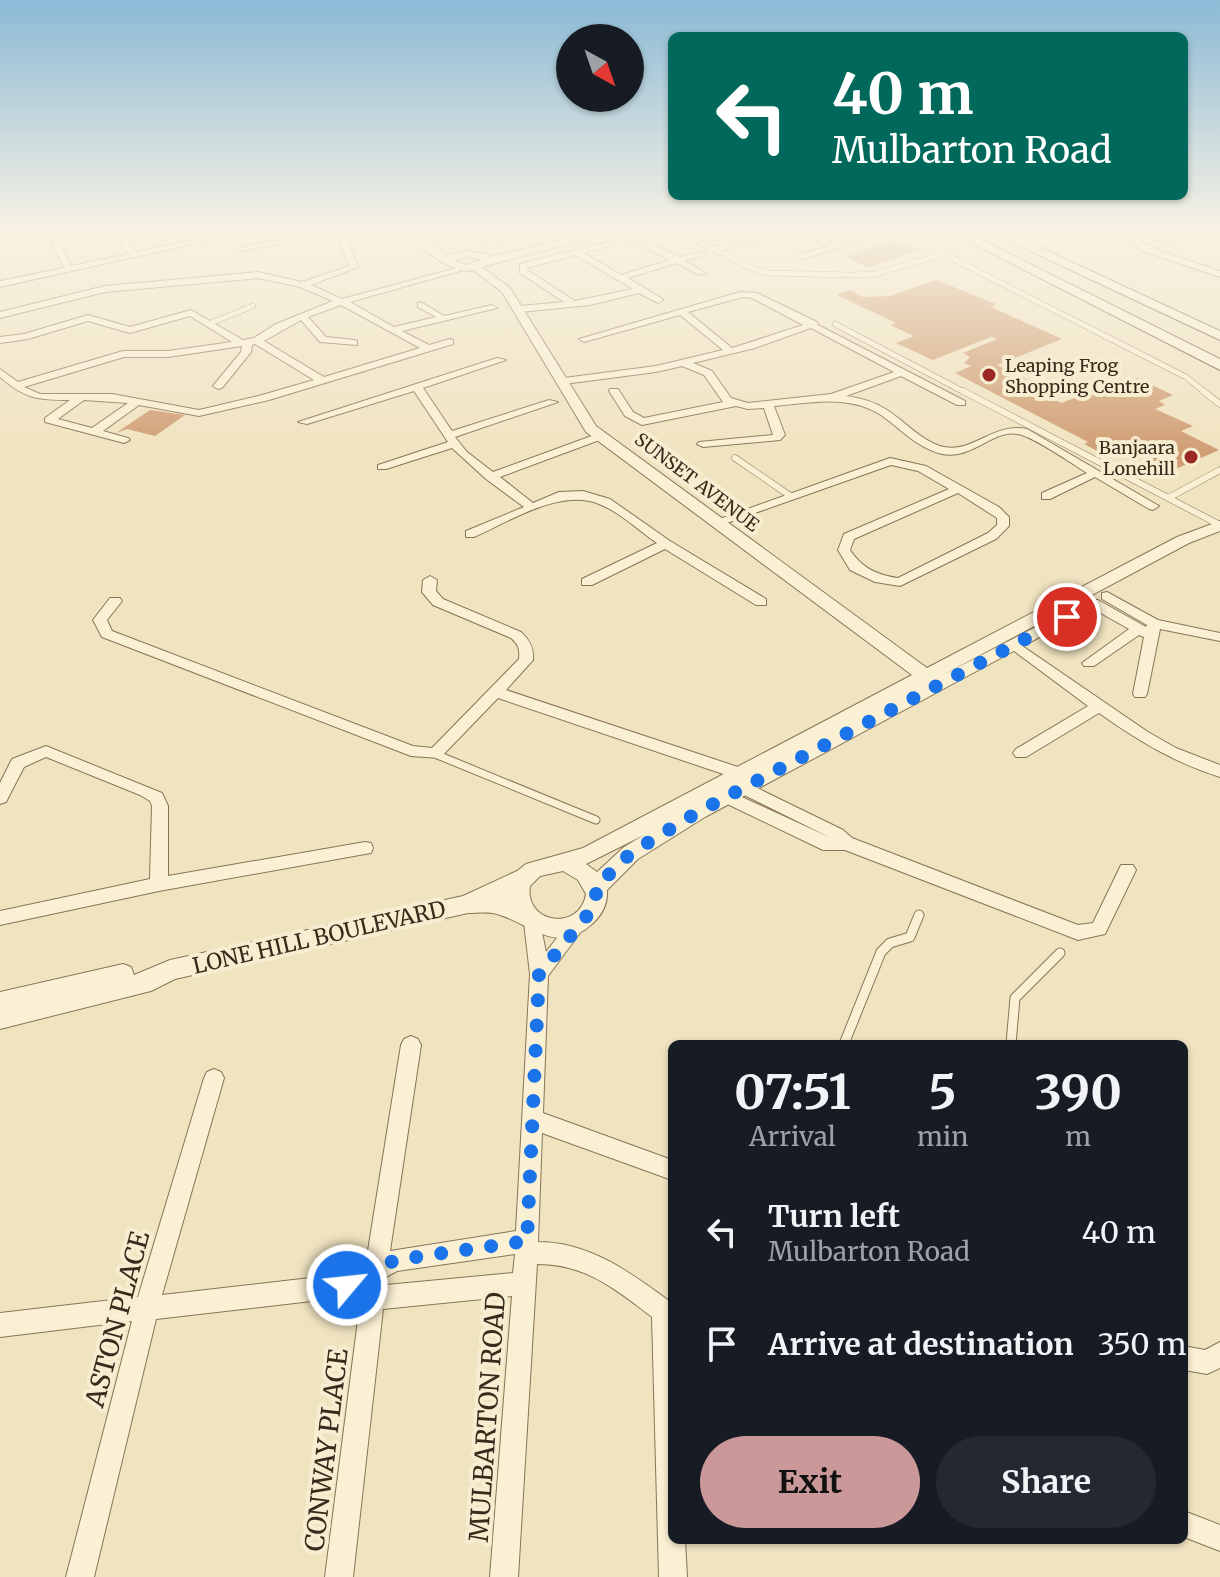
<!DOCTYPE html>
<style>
body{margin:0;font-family:Merriweather,serif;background:#242831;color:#f1f3f6;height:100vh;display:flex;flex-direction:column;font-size:30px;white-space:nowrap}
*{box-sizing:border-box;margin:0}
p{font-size:26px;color:#9ea1a6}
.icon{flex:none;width:44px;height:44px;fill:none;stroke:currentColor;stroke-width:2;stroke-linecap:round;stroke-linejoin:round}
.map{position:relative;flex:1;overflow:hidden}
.drawer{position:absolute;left:668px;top:1040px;width:520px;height:504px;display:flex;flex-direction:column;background:#171b24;border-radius:12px;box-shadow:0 2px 6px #0004}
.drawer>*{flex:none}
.banner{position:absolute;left:668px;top:32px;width:520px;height:168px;border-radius:12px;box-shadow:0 2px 6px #0004;background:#00695c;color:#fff;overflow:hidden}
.needle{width:52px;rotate:140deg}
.fabs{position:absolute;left:556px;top:24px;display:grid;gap:16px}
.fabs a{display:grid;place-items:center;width:88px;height:88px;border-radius:50%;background:#171b24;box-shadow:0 2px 6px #0004;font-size:40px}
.pin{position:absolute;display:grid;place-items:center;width:68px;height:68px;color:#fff;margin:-34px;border:4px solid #fff;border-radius:50%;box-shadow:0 2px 8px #0007}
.me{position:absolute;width:88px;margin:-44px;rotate:62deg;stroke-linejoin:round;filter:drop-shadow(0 0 6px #0008)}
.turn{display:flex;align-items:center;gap:28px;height:168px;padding:0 32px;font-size:36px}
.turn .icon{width:104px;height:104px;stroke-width:2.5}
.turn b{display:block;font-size:56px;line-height:68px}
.eta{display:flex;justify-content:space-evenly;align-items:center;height:136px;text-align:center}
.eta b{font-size:48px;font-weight:700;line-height:56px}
.button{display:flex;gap:16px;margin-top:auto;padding:16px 32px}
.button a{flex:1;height:92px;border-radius:48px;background:#ca9898;color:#111;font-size:32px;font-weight:700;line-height:92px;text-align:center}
.button a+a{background:#242831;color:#f1f3f6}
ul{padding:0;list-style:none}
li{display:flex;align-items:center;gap:24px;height:112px;padding:0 32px}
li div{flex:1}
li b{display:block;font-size:30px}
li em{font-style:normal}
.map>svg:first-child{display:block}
.building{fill:#d09e74}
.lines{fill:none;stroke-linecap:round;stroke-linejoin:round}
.service-far3-casing{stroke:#897457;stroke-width:6}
.service-far2-casing{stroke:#897457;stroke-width:7}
.service-far1-casing{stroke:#897457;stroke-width:9}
.service-casing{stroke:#897457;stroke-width:11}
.minor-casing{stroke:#897457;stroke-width:2}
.tertiary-casing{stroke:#897457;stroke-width:2}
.secondary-casing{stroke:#6b553a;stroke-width:2}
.service-far3{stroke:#faf0d3;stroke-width:5}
.service-far2{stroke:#faf0d3;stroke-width:6}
.service-far1{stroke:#faf0d3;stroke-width:7}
.service{stroke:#faf0d3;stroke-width:9}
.minor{fill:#faf0d3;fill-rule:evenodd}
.tertiary{fill:#faf0d3;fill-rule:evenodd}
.secondary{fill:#faf0d3;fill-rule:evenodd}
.route{stroke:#1a73e8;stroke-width:14;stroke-dasharray:0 25.2}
.poi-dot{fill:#9b2824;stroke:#f7edd0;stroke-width:3}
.labels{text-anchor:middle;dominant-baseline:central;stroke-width:8;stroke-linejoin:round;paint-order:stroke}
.far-poi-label{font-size:18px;fill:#382b1c;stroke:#f7edd0;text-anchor:start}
.far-street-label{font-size:18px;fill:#382b1c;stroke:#f7edd0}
.street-label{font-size:22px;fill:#382b1c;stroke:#f7edd0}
.near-street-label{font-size:26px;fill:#382b1c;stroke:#f7edd0}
</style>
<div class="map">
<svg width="1220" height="1577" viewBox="0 0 1220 1577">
<rect width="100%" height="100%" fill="#f0e3c0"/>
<g class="building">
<path d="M895 239 921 250 868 267 843 256Z"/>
<path d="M936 280 996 304 991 307 1062 339 997 365 1053 392 1046 395 1061 403 1091 392 1097 395 1137 378 1173 395 1159 401 1165 405 1155 409 1193 426 1181 431 1219 450 1171 471 1127 449 1109 457 1084 444 1088 442 955 373 971 366 964 363 970 357 963 353 997 339 991 337 933 360 896 343 914 336 890 325 896 323 837 295 850 290 863 297 890 296Z"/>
<path d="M150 410 185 415 155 436 127 429 116 433Z"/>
</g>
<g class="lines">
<defs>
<g id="service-far3">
<path d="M1017 233 1034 242"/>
<path d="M912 238 1186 377 1206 393"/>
<path d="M1024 245 1094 233"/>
<path d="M715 249 748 267 769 273 850 275 875 274 943 254"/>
<path d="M211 323 253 306"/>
<path d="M835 324 966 393"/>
</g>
<g id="service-far2">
<path d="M963 391 1220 525"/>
<path d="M1203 391 1220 404"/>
<path d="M735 458 789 495"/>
<path d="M1170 497 1220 470"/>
</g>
<path id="service-far1" d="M435 754 596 820"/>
<g id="service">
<path d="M844 1044 881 952 890 943 910 937 919 915"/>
<path d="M1011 1044 1015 998 1060 953"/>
</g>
<g id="minor">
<path d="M52 233H61L57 237 71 266 129 254 115 233H123L136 252 225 233H242L0 287V281L64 268 49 237Z"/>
<path d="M319 233H344L358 267 311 285 342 299 460 267V271L350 302 394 327 436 317 418 307V303L421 302 444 316 492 305 497 308 402 331 429 345 450 339 453 340V344L269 400 199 416 139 405 103 431 128 438 130 440 124 443 45 422V418L70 400C38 400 25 399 0 377V369L18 382 123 351H168L232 342 190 316 130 333 88 321 28 339 0 343V337L24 334 88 315 130 327 191 310 243 340 254 338 276 324 333 301 300 287 258 278 105 292 0 318V312L105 286 258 272 302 282 349 266 337 235 241 251 237 248ZM341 305 420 348 324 377 264 341 301 320 320 342 357 345V341L354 340 326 337 308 317ZM255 344 314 380 262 395 199 410 112 394H40L24 387 124 357H168L242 346 241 352 213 386 218 389 222 388 251 352 252 345ZM84 400 128 403 92 428 58 419Z"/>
<path d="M458 233C470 233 481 239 492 239 506 238 519 233 534 233L489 245Z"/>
<path d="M677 233C692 233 701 243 714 246 727 248 772 233 793 233L715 252Z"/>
<path d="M799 233C814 233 826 243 838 243 853 243 868 233 885 233L803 259 800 258V254L829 246Z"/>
<path d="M1123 233H1132L1145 245 1187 233H1202L1152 248 1220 271V277L1140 250Z"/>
<path d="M633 235 679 257 705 251V255L685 261 706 273 699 275 677 263 628 278 661 298 663 300 658 303 639 293 590 305 520 312 515 309 520 306 564 302 520 273V264ZM632 240 670 260 621 275 584 253ZM575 255 633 289 575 301 527 270V268Z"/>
<path d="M740 292 757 293 817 322 818 325 965 401V405H957L901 376 846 396C861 398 875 402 887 410 906 422 922 442 944 447 973 453 994 422 1027 429L1159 506 1153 510 1149 509 1095 477 1050 499H1042V493L1087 473C1071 463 1034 437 1018 434 993 429 972 460 942 454 917 448 901 429 881 415 848 394 810 403 774 406L785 435 780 440 703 447 697 444 699 442 773 435 764 408 748 409 736 406 642 425 625 416 609 391 610 389H618L633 412 644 418 723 402 704 375 682 366 656 372 564 384 559 381 564 378 656 366 723 350 680 315 584 342 579 339ZM743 297 752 298 803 325 732 348 688 312ZM811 328 894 372 831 394 748 403 731 398 712 371 693 363 755 348Z"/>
<path d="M497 358 506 360 423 388 452 431 549 400 558 402 455 437 467 452 493 472 597 434H605V438L500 477 533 503 559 492 583 491 610 499 670 541 766 599V605H756L665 549 592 585H582V579L657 543C639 531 620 512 599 504 561 488 510 521 474 537H466V531L524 507 486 479 452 448 386 469H378V465L448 442 414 391 307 424 298 422Z"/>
<path d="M890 458 926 466 999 507 1009 517V526L996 539 900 586 875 582 850 570 838 550 844 534 949 489 918 471 891 465 721 525 717 526 711 522ZM958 493 997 518V525L988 533 898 578C877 575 862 568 850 550L854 539Z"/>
<path d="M430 576 437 580 436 591 443 599 521 632C530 640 534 648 533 660L506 690 744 769 755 780 751 785 843 830 852 838 1078 925 1093 923 1121 865H1133L1136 870 1105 934 1078 940 845 850H823L721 801 719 797 721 793H733L831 838 738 792 736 788 740 783 732 777 498 698 440 758 411 756 102 637 93 620 110 598H120L122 601 107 620 112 631 413 746 432 748 519 659C520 649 518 644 511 638L433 605 422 592 423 580Z"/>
<path d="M1107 592 1158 620 1220 633V641L1160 629 1147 694 1145 697H1135L1133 694 1144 637 1139 635 1094 666H1084L1082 663 1129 629 1088 606V600H1098L1146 627 1147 625 1102 599V593Z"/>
<path d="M1015 641 1148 732 1176 748 1220 765V777C1175 763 1137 740 1099 713L1026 757H1016L1013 753 1016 749 1088 706 1010 648 1008 645Z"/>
<path d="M46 746 162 793 168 806V876L365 842 371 843 373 848 371 853 365 854 159 891 0 925V911L150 879 152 806 150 801 140 795 46 757 24 767 6 802 0 804V783L12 759Z"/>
<path d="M579 915 585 917 588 922 548 976 543 1113 672 1160V1180L542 1133 538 1242C590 1242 631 1273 672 1303V1540H685L687 1577H659L652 1317C615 1289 586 1264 537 1264L518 1577H490L512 1296 383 1309 353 1577H325L360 1304 346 1297 156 1319 94 1577H66L132 1321 0 1337V1313L138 1297 204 1078 207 1072 214 1069 221 1072 224 1078 162 1295 345 1274 366 1263 401 1045 404 1039 411 1036 418 1039 421 1045 390 1251 516 1231 530 974 524 923 527 918 533 916 539 918 546 952 573 917ZM515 1254 513 1273 386 1285V1277L397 1271Z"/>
<path d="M1220 1342V1368L1207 1374 1184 1370V1346L1205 1350Z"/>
<path d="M1184 1511 1220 1525V1551L1184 1537Z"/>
</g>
<g id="tertiary">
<path d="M0 233H13L0 238Z"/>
<path d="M404 233H416L448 255 465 251 487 254 490 257 589 233H609L482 267 510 288 596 426 927 668 1177 537 1220 521V531L1189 543 939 677 1034 628 1040 627 1049 632 705 817 638 859 607 890C608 903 602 915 592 924 557 955 534 926 500 915 490 911 478 913 468 913L175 979 151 991 0 1029V992L123 964 131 967 134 975 170 960 463 896 517 871 526 864 583 848 912 675 586 432 502 292 473 270C453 276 420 247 404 233ZM465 257 480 259V260L467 265 454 261ZM644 835 624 847 597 872 586 864ZM563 871 578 880 586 894C580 932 524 924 530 886L540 876Z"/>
</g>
<g id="secondary">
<path d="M952 233H968L1220 359V370Z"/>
<path d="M992 233H1009L1220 331V340Z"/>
</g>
</defs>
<use href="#service-far3" class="service-far3-casing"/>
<use href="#service-far2" class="service-far2-casing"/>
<use href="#service-far1" class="service-far1-casing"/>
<use href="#service" class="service-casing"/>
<use href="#minor" class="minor-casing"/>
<use href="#tertiary" class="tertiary-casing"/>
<use href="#secondary" class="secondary-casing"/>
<use href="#service-far3" class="service-far3"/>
<use href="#service-far2" class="service-far2"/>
<use href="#service-far1" class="service-far1"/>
<use href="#service" class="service"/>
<use href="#minor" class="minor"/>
<use href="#tertiary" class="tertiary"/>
<use href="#secondary" class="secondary"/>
</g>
<linearGradient id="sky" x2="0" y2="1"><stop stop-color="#8cbad6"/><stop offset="0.51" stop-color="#f8f2e3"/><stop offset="1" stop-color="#f8f2e3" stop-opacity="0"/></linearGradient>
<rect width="1220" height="454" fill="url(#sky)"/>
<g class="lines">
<path class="route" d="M347 1285 395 1260 527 1241 539 974 590 912 596 900V887L631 853 698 812 1067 617"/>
</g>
<g class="poi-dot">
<circle cx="989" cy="375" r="8"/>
<circle cx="1191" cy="457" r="8"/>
</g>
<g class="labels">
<g class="far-poi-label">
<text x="1005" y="365">Leaping Frog<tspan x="1005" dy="21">Shopping Centre</tspan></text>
<text x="1175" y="447" text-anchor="end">Banjaara<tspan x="1175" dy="21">Lonehill</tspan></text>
</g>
<g class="far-street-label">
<text transform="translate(697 482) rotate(37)">SUNSET AVENUE</text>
</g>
<g class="street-label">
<text transform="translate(319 937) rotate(-13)">LONE HILL BOULEVARD</text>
</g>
<g class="near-street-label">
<text transform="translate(117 1319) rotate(-75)">ASTON PLACE</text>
<text transform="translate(487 1417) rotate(-86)">MULBARTON ROAD</text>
<text transform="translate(326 1450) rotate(-83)">CONWAY PLACE</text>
</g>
</g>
</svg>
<div class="fabs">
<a><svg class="needle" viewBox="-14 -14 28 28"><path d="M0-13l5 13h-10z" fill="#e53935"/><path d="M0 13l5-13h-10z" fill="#9ea1a6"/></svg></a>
</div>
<div class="pin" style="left:1067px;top:617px;background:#d93025"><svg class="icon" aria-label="arrive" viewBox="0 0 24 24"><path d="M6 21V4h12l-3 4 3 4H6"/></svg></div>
<svg class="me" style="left:347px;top:1285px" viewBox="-20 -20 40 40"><circle r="17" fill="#1a73e8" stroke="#fff" stroke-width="3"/><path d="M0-11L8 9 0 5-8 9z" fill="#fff"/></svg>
<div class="banner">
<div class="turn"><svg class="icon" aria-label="left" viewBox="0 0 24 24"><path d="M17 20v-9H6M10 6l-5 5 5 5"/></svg><div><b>40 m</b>Mulbarton Road</div></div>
</div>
<section class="drawer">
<div class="eta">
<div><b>07:51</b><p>Arrival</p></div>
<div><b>5</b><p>min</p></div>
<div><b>390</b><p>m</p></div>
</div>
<ul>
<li><svg class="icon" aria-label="left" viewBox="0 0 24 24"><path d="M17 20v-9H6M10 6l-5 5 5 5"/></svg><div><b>Turn left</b><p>Mulbarton Road</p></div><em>40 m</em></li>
<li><svg class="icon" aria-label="arrive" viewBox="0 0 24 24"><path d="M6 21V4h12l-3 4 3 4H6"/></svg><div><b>Arrive at destination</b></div><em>350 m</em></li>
</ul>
<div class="button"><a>Exit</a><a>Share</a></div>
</section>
</div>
